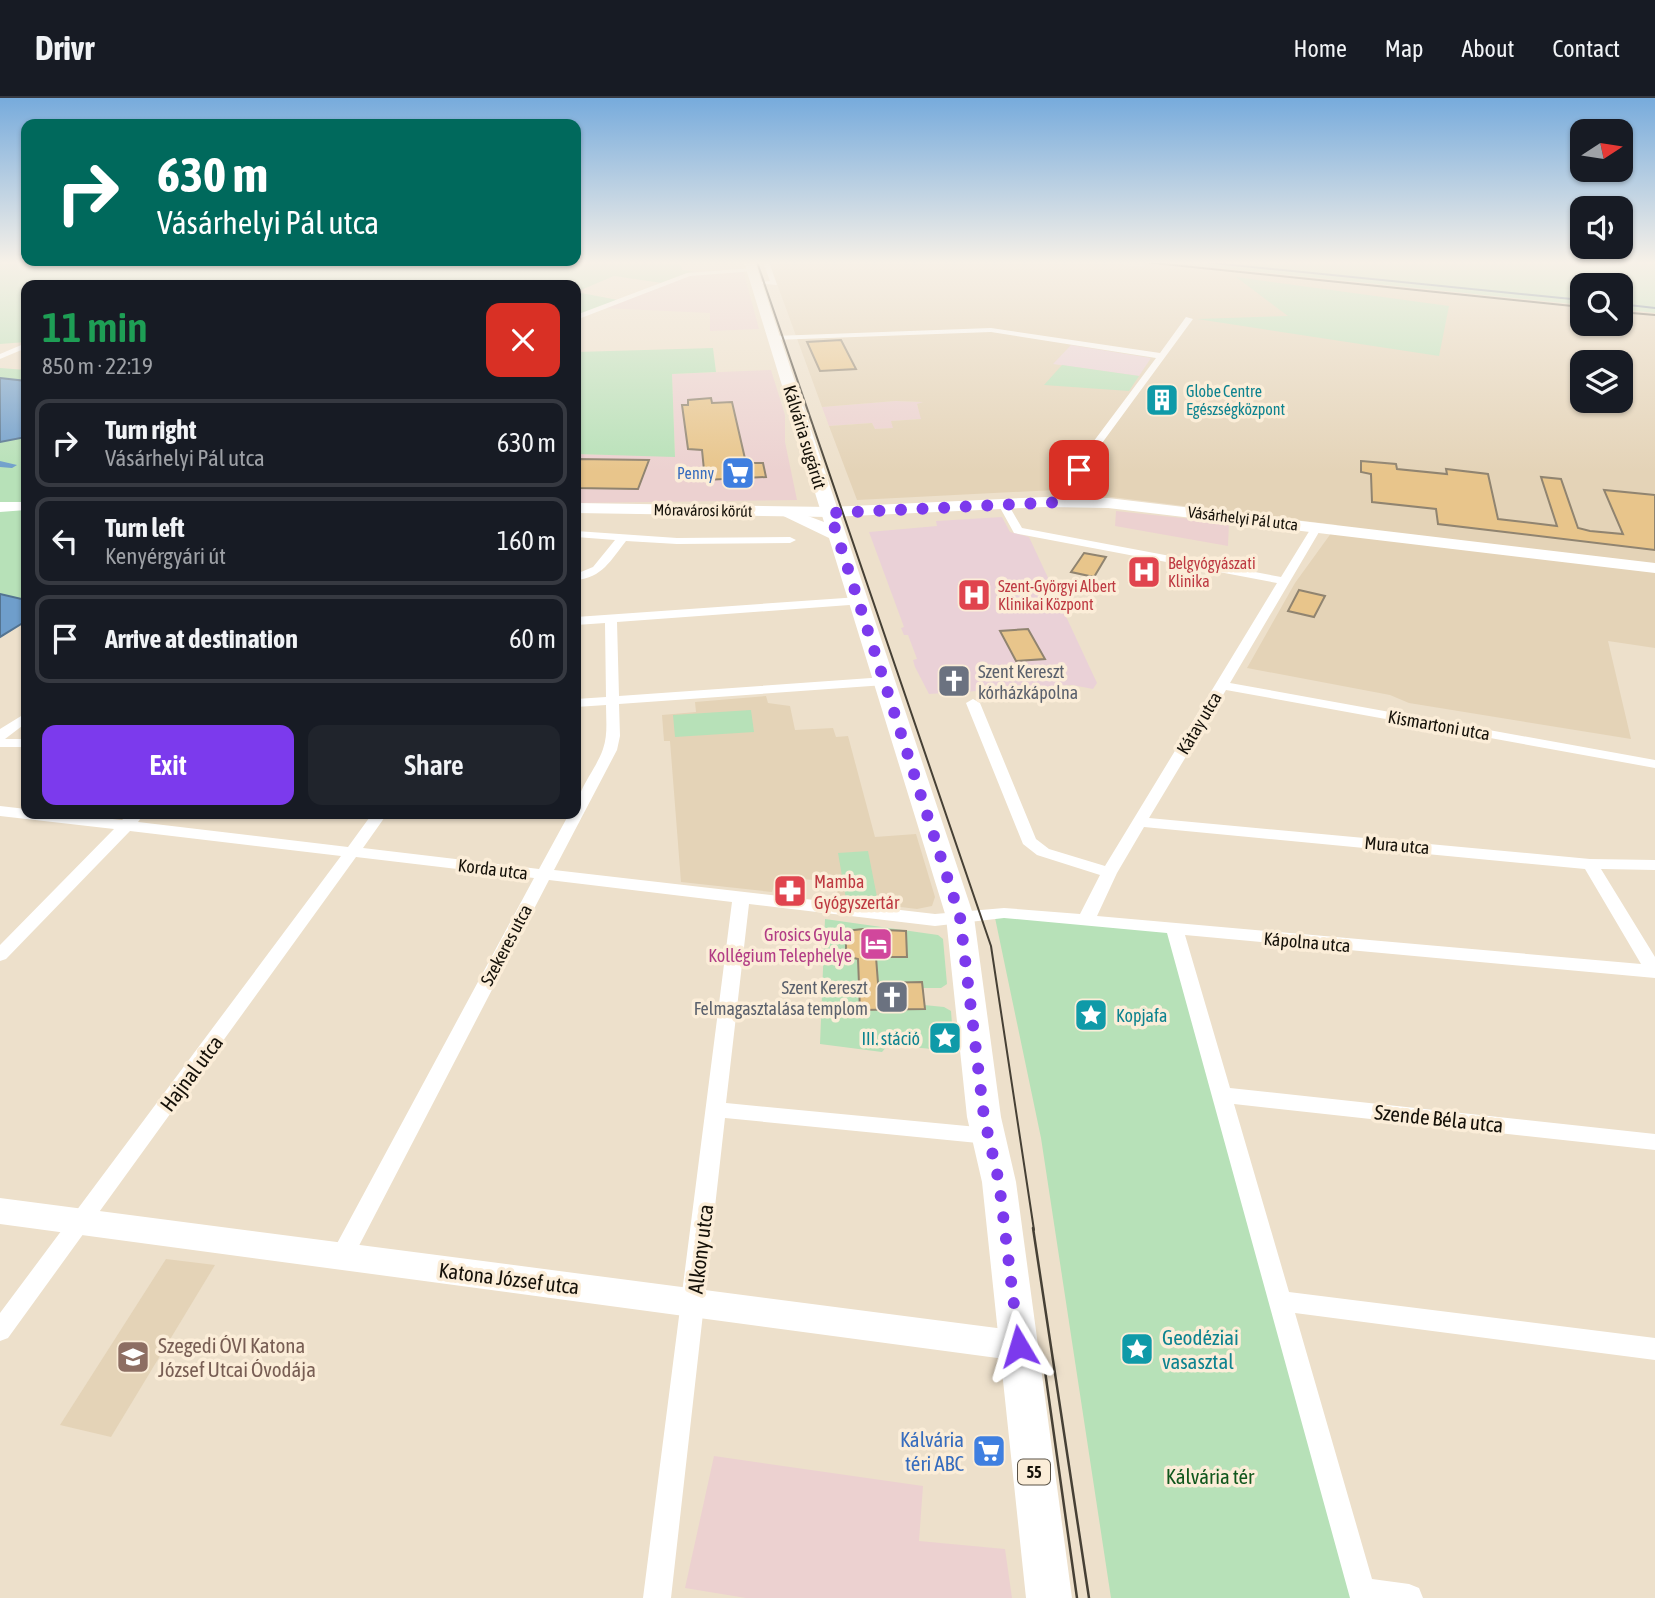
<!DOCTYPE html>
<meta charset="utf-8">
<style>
body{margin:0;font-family:"Asap Condensed",sans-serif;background:#20242c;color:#f1f3f6;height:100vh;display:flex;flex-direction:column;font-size:26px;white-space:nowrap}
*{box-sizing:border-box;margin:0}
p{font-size:23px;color:#9ea1a6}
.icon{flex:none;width:38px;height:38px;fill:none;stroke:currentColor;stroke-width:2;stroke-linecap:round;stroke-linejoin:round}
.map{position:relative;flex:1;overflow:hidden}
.sheet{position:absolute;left:21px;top:182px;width:560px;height:539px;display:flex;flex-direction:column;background:#171b24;border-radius:14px;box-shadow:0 2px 5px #0004}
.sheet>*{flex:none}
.banner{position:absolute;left:21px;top:21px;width:560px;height:147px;border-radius:14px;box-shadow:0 2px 5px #0004;background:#00695c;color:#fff;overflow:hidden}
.needle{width:46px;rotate:78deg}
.fabs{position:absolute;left:1570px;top:21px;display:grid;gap:14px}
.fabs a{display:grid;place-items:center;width:63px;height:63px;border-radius:14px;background:#171b24;box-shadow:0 2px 5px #0004;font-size:35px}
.pin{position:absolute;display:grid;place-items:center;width:60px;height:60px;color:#fff;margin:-30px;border-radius:14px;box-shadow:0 4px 10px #0006}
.me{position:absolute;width:77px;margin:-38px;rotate:353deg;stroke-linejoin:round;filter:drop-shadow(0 0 5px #0008)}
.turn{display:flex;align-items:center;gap:24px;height:147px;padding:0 21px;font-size:32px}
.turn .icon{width:91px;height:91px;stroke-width:2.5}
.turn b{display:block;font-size:49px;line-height:60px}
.round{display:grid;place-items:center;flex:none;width:74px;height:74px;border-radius:14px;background:#20242c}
.summary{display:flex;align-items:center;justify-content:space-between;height:119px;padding:0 21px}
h1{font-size:42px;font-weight:600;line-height:52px;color:#1e9e55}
.primary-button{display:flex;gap:14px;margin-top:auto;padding:14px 21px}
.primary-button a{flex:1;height:80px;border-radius:14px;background:#7c3aed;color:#fff;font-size:28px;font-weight:600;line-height:80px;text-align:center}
.primary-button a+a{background:#20242c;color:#f1f3f6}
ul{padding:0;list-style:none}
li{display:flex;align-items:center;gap:21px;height:88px;margin:0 14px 10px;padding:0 7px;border:4px solid #363941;border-radius:14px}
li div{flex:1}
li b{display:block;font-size:26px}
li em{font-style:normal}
header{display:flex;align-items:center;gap:42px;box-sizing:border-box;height:98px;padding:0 35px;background:#171b24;border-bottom:2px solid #363941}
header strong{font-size:33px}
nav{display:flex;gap:38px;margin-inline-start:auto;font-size:24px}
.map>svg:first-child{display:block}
.commercial{fill:#ecd1d0}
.built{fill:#e4d3b7;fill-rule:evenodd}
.medical{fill:#ead1d7}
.green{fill:#b7e1b8}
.water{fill:#6f9ecb;stroke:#547491;stroke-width:2}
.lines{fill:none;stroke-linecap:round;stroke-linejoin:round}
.stream{stroke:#547491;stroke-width:2}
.canal{fill:#6f9ecb;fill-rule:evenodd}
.building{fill:#e8c58b;stroke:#908470;stroke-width:2}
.street{fill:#fff;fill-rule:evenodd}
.secondary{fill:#fff;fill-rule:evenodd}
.primary{fill:#fff;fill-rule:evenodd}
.tram-far1{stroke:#464035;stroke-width:2}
.tram{stroke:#464035;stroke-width:2.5}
.rail{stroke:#464035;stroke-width:2}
.route{stroke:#7c3aed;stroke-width:12;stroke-dasharray:0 21.6}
.labels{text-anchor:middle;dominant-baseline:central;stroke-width:7;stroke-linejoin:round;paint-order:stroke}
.far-culture-label{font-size:16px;fill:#0d838f;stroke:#fbedd8;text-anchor:start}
.far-shop-label{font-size:16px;fill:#366cbe;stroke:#fbedd8;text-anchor:end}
.far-street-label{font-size:16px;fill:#151109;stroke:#fbedd8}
.far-health-label{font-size:16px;fill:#be3a42;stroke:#fbedd8;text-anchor:start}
.shield{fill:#fbedd8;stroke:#5a5347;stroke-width:2}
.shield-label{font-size:16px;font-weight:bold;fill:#151109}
.street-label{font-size:18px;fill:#151109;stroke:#fbedd8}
.worship-label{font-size:18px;fill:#5b616d;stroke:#fbedd8;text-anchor:start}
.health-label{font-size:18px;fill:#be3a42;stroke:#fbedd8;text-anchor:start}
.hotel-label{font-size:18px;fill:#b23c85;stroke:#fbedd8;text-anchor:end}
.culture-label{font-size:18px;fill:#0d838f;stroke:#fbedd8;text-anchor:start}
.near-street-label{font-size:21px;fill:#151109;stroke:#fbedd8}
.near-culture-label{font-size:21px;fill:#0d838f;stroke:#fbedd8;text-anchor:start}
.near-education-label{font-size:21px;fill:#785e54;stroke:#fbedd8;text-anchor:start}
.near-shop-label{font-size:21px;fill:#366cbe;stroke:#fbedd8;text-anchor:end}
.near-park-label{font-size:21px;fill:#10571c;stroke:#fbedd8}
</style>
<header>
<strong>Drivr</strong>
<nav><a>Home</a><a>Map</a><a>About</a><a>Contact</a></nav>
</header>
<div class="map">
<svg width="1655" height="1500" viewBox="0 0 1655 1500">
<rect width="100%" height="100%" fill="#ede0cb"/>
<g class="commercial">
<path d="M743 172 759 231 710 233V215L602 210 693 173Z"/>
<path d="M771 272 785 317V344L797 402 576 405V356L675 358 672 276Z"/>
<path d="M895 303 923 304 917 307 922 321 891 323 894 330 875 331 872 325 829 328 822 309Z"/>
<path d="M1116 413 1229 425 1228 448 1115 428Z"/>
<path d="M714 1358 923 1388 919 1443 1005 1451 1012 1500H746L685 1490Z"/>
</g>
<g class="built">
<path d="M769 164H1096L1144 169 1145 165 1132 164H1163L1582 207V226H1620L1621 211 1655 215V550L1608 543 1631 641 1409 605 1390 597 1247 570 1295 485 1337 427 1055 392 857 402 829 328 872 325 875 331 893 330 891 323 921 321 917 306 923 304 895 303 822 309ZM1582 264H1620V303H1582Z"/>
<path d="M766 598 768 605 790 608 795 632 833 630 836 639 848 638 875 739 916 736 935 799 932 808 917 811 835 801 839 785 777 778 772 794 681 784 670 643H664L662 617 696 614 695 604Z"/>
<path d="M166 1161 215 1167 111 1339 60 1327Z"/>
</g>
<g class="medical">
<path d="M1071 247 1151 260 1139 278 1053 266Z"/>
<path d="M1002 419 1010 434 1029 439 1097 585 1093 591 1072 587 929 596 915 569 913 562 917 561 908 537H904L901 530 904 529 869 434 937 428 936 423Z"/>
</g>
<g class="green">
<path d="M0 164H652L681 167 682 172 693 173 662 185 614 178 576 194V187H26V244L0 246Z"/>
<path d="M1163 164H1655V215L1621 211 1620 187H1582V207Z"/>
<path d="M1236 179 1449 208 1439 258 1197 221 1288 218Z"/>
<path d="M576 194 618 202 576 218Z"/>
<path d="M713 250 716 274 672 276 675 359 576 356V254Z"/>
<path d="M1062 267 1139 278 1129 293 1044 287Z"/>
<path d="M0 270 26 272V502L0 496Z"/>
<path d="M751 612 754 634 675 639 673 617Z"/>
<path d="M868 753 877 799 846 801 838 755Z"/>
<path d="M994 815 1175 832 1364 1500H1111L1041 1040Z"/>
<path d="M825 821 938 837 943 841 947 886 941 890H923L924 907 944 909 951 913 954 953 888 947 882 954 820 946Z"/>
</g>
<g class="water">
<path d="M0 280 26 283V339L0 344Z"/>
<path d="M0 496 26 502V523L0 539Z"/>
</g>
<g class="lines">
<g class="stream">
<path d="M1203 164 1582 202"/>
<path d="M1620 206 1655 210"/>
</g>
<path class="canal" d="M0 363 17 367 12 370 0 369Z"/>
</g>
<g class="building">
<path d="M841 242 856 271 820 273 807 244Z"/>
<path d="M711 300 712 305 732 304 746 365H763L766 379 705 382 702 352 688 351 682 307H688V302Z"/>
<path d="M576 361 649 362 638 391 576 390Z"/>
<path d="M1361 363 1396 366 1397 371 1447 376 1446 371 1488 376 1498 421 1557 428 1541 379 1561 381 1578 430 1590 433 1623 436 1604 392 1655 397V452L1438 426 1436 411 1372 404 1371 376 1361 374Z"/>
<path d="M1084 455 1106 459 1094 479 1071 474Z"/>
<path d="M1143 464 1156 466 1146 484 1132 482Z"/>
<path d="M1299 492 1325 498 1314 519 1288 513Z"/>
<path d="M1028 531 1045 561 1016 563 1000 533Z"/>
<path d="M863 831 906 833 907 859H876L878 885 922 884 925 911 860 912 858 861 846 858V833Z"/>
</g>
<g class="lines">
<g class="street">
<path d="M763 164H769L777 187 753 185 770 183Z"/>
<path d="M752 170 754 173 690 178 576 222V217L687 175Z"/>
<path d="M1186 219 1193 221 1083 371 1069 404 1064 407 1059 404 1073 371 1156 260 991 234 774 242 770 240 774 238 991 230 1160 255Z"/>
<path d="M26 245V250L0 261V256Z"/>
<path d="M1003 403 1008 406 1022 430 1281 479 1313 427H1321L1322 429 1230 585 1655 662V670L1226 592 1149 720 1590 761 1655 762V772L1601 771 1655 859V880L1185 837 1230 990 1655 1036V1052L1234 1006 1289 1194 1655 1240V1262L1295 1215 1372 1481 1409 1486 1419 1490 1423 1500H1350L1167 835 1004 820 935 828 749 806 726 1005 988 1030 995 1032 998 1038 995 1044 988 1046 725 1020 671 1500H643L732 804 549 782 350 1165 342 1167 334 1165 331 1158 334 1151 534 780 356 759 8 1240 0 1243V1215L341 758 130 733 6 861 0 863V847L114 731 0 718V708L26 711V716H64L122 722 129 716H144L138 724 348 749 372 716H387L363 750 539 771 569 716H576C576 691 595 674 603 651 608 637 606 621 606 607L576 609V601L606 599 605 525 576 527V519L859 499 865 503 863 506 617 524 619 598 885 579 892 583 885 587 619 606 620 638 617 652 554 772 935 816 1004 810 1080 816 1100 777 1037 757 1023 746 966 605 973 601 980 605 1036 741 1049 751 1105 768 1277 485 1014 435 998 406ZM1144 729 1585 771 1641 866 1097 818 1117 775Z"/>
<path d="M576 433 677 440 790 439 796 442 790 445 677 446 626 443C611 462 602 480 576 482V476L593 469 615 442 576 439Z"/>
<path d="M26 615V625L5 641H26V649H0V631Z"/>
</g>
<g class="secondary">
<path d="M1045 399 1108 400 1655 465V475L1108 410 1045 409 830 419 576 415V405L830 409Z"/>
<path d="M0 404H26V412L0 414Z"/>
<path d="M0 1100 1019 1233 1031 1237 1036 1248 1031 1259 1019 1263 0 1126Z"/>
</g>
<path class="primary" d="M744 164H755L974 819 1001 1019 1016 1084 1072 1500H1026L982 1084 967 1019 946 819 829 440 775 414 784 409 824 424Z"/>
<path class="tram-far1" d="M757 164 991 848 1034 1132"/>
<g class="tram">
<path d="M1033 1130 1089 1500"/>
<path d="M1045 1273 1077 1500"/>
</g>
<g class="rail">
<path d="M1144 164 1582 209"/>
<path d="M1620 214 1655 217"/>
</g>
</g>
<linearGradient id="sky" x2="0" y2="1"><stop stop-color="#77abdc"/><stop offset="0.44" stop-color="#f7f1e8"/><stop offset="1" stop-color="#f7f1e8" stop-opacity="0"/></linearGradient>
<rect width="1655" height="374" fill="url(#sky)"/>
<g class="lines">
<path class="route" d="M1019 1248 999 1084 984 1019 960 819 830 415 1064 404 1079 372"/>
</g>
<defs>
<symbol id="building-square" viewBox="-11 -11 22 22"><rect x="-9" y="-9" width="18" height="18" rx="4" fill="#0f9aa8" stroke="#fbedd8"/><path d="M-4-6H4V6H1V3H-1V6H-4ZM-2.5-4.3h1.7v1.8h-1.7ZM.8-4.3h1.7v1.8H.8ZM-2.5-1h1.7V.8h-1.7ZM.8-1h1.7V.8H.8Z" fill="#fff"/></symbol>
<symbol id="supermarket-square" viewBox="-11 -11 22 22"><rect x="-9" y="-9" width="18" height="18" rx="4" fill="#3f7fe0" stroke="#fbedd8"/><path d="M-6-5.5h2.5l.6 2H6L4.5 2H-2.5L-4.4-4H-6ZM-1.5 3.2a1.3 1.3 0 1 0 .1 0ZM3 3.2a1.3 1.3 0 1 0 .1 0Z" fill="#fff"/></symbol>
<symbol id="hospital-square" viewBox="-11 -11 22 22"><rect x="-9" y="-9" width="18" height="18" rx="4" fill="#e0444e" stroke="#fbedd8"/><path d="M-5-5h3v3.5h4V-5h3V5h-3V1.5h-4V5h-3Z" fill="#fff"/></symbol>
<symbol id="church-square" viewBox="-11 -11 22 22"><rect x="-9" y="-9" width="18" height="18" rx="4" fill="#6b7280" stroke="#fbedd8"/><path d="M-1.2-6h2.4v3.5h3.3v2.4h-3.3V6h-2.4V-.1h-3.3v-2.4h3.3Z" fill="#fff"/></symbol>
<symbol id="pharmacy-square" viewBox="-11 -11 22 22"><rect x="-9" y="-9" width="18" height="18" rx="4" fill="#e0444e" stroke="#fbedd8"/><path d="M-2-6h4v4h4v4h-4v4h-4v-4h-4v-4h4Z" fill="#fff"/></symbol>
<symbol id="hotel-square" viewBox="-11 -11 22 22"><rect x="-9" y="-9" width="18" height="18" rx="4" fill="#d1479c" stroke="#fbedd8"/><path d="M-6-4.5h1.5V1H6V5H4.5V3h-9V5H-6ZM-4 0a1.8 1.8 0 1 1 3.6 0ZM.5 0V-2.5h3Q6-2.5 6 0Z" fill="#fff"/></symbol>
<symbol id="sight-square" viewBox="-11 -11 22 22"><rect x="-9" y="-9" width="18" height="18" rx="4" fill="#0f9aa8" stroke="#fbedd8"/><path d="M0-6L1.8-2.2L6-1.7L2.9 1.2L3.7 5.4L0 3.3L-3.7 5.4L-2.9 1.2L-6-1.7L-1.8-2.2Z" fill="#fff"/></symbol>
<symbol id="school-square" viewBox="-11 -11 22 22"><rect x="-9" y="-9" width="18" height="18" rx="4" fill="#8d6e63" stroke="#fbedd8"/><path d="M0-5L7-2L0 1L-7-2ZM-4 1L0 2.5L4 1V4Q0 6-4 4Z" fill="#fff"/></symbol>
</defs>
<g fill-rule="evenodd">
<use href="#building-square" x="1143" y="283" width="38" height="38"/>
<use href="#supermarket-square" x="719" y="356" width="38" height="38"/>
<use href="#hospital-square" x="1125" y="455" width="38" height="38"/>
<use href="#hospital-square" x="955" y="478" width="38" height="38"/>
<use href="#church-square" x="935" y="564" width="38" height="38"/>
<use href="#pharmacy-square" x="771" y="774" width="38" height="38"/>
<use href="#hotel-square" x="857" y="827" width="38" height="38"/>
<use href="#church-square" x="873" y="880" width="38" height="38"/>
<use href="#sight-square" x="1072" y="898" width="38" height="38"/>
<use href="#sight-square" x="926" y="921" width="38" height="38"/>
<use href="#sight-square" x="1118" y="1232" width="38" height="38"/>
<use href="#school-square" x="114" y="1240" width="38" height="38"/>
<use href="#supermarket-square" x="970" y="1334" width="38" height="38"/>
</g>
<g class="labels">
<g class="far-culture-label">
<text x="1186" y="293">Globe Centre<tspan x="1186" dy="18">Egészségközpont</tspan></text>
</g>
<g class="far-shop-label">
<text x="714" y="375">Penny</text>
</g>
<g class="far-street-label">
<text transform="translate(703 412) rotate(1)">Móravárosi körút</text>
<text transform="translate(1243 420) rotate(7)">Vásárhelyi Pál utca</text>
</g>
<g class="far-health-label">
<text x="1168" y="465">Belgyógyászati<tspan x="1168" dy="18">Klinika</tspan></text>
<text x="998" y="488">Szent-Györgyi Albert<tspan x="998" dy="18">Klinikai Központ</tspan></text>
</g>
<rect class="shield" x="1018" y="1361.5" width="32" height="25" rx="5"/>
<g class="shield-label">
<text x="1034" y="1374">55</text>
</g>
<g class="street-label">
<text transform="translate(805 339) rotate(73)">Kálvária sugárút</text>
<text transform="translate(1199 625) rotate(-59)">Kátay utca</text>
<text transform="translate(1439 627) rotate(10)">Kismartoni utca</text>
<text transform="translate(1397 747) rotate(5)">Mura utca</text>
<text transform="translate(493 771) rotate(7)">Korda utca</text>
<text transform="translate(1307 844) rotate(5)">Kápolna utca</text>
<text transform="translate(506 847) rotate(-62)">Szekeres utca</text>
</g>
<g class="worship-label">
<text x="978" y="573">Szent Kereszt<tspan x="978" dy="21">kórházkápolna</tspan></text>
<text x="868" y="889" text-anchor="end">Szent Kereszt<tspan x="868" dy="21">Felmagasztalása templom</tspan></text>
</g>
<g class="health-label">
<text x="814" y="783">Mamba<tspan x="814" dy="21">Gyógyszertár</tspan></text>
</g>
<g class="hotel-label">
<text x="852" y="836">Grosics Gyula<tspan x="852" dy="21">Kollégium Telephelye</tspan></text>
</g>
<g class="culture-label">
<text x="1116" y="917">Kopjafa</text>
<text x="920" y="940" text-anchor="end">III. stáció</text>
</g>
<g class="near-street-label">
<text transform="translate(191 975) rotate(-53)">Hajnal utca</text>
<text transform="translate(1439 1020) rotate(6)">Szende Béla utca</text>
<text transform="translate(700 1151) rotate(-83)">Alkony utca</text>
<text transform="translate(509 1180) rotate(7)">Katona József utca</text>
</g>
<g class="near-culture-label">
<text x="1162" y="1239">Geodéziai<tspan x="1162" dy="24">vasasztal</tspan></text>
</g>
<g class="near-education-label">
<text x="158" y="1247">Szegedi ÓVI Katona<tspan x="158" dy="24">József Utcai Óvodája</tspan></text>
</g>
<g class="near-shop-label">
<text x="964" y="1341">Kálvária<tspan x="964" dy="24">téri ABC</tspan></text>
</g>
<g class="near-park-label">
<text x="1210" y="1378">Kálvária tér</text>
</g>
</g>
</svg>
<div class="fabs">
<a><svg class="needle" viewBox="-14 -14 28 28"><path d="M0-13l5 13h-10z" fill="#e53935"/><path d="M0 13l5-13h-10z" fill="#9ea1a6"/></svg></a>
<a><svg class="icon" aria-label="sound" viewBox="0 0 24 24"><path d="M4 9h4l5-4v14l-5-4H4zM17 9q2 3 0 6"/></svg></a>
<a><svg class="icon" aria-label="search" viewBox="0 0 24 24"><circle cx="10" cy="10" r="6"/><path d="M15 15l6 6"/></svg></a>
<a><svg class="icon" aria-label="layers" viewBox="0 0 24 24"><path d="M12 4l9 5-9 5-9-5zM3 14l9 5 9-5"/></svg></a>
</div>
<div class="pin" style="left:1079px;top:372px;background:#d93025"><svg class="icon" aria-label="arrive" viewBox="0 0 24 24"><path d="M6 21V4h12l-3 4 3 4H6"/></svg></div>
<svg class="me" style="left:1019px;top:1248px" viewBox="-20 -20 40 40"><path d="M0-17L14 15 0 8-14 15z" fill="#7c3aed" stroke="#fff" stroke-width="4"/></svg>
<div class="banner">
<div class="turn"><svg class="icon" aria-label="right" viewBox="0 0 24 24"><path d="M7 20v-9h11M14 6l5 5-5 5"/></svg><div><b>630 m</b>Vásárhelyi Pál utca</div></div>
</div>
<section class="sheet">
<div class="summary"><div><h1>11 min</h1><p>850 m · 22:19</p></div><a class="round" style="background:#d93025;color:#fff"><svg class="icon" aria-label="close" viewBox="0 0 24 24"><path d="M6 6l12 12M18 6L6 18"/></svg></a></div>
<ul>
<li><svg class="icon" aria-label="right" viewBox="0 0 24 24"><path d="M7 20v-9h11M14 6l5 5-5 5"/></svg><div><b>Turn right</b><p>Vásárhelyi Pál utca</p></div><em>630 m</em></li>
<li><svg class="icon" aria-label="left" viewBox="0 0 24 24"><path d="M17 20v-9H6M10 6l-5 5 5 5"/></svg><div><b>Turn left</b><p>Kenyérgyári út</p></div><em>160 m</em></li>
<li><svg class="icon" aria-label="arrive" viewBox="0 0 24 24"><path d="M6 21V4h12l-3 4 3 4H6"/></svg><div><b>Arrive at destination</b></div><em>60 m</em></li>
</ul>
<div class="primary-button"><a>Exit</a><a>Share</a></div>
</section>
</div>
